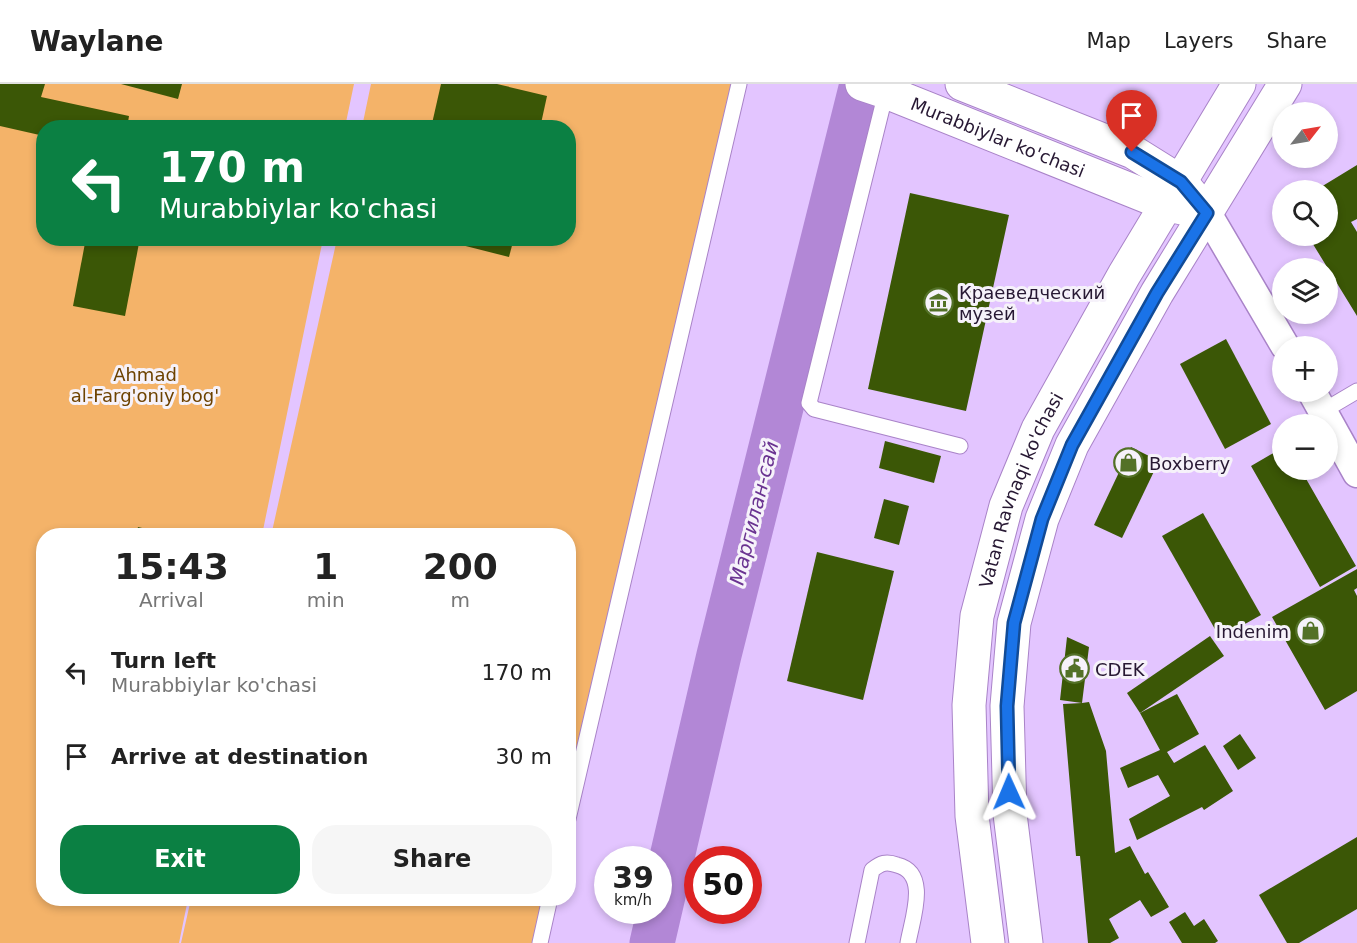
<!DOCTYPE html>
<meta charset="utf-8">
<style>
body{margin:0;font-family:"DejaVu Sans",sans-serif;background:#f6f6f6;color:#222;height:100vh;display:flex;flex-direction:column;font-size:22px;white-space:nowrap}
*{box-sizing:border-box;margin:0}
p{font-size:20px;color:#767676}
.icon{flex:none;width:33px;height:33px;fill:none;stroke:currentColor;stroke-width:2;stroke-linecap:round;stroke-linejoin:round}
.map{position:relative;flex:1;overflow:hidden}
.panel{position:absolute;left:36px;top:444px;width:540px;height:378px;display:flex;flex-direction:column;background:#fff;border-radius:24px;box-shadow:0 3px 9px #0003}
.panel>*{flex:none}
.top-card{position:absolute;left:36px;top:36px;width:540px;height:126px;border-radius:24px;box-shadow:0 3px 9px #0003;background:#0b8043;color:#fff;overflow:hidden}
.needle{width:39px;rotate:59deg}
.controls{position:absolute;left:1272px;top:18px;display:grid;gap:12px}
.controls a{display:grid;place-items:center;width:66px;height:66px;border-radius:50%;background:#fff;box-shadow:0 3px 9px #0003;font-size:30px}
.speed{position:absolute;left:594px;top:762px;display:flex;gap:12px;font-size:30px;font-weight:700;text-align:center}
.speed>*{display:grid;place-content:center;width:78px;height:78px;border-radius:50%;background:#fff;box-shadow:0 3px 9px #0003;line-height:1}
.speed small{font-size:15px;font-weight:400}
.speed .limit{border:9px solid #d22;background:#fff;color:#111}
.pin{position:absolute;display:grid;place-items:center;width:51px;height:51px;color:#fff;margin:-62px -26px;border-radius:50% 50% 50% 0;rotate:-45deg;box-shadow:0 0 6px #0007}
.pin .icon{rotate:45deg}
.me{position:absolute;width:66px;margin:-33px;rotate:359deg;stroke-linejoin:round;filter:drop-shadow(0 0 4px #0008)}
.turn{display:flex;align-items:center;gap:21px;height:126px;padding:0 24px;font-size:27px}
.turn .icon{width:78px;height:78px;stroke-width:2.5}
.turn b{display:block;font-size:42px;line-height:51px}
.eta{display:flex;justify-content:space-evenly;align-items:center;height:102px;text-align:center}
.eta b{font-size:36px;font-weight:700;line-height:42px}
.cta{display:flex;gap:12px;margin-top:auto;padding:12px 24px}
.cta a{flex:1;height:69px;border-radius:24px;background:#0b8043;color:#fff;font-size:24px;font-weight:700;line-height:69px;text-align:center}
.cta a+a{background:#f6f6f6;color:#222}
ul{padding:0;list-style:none}
li{display:flex;align-items:center;gap:18px;height:84px;padding:0 24px}
li div{flex:1}
li b{display:block;font-size:22px}
li em{font-style:normal}
header{display:flex;align-items:center;gap:36px;box-sizing:border-box;height:84px;padding:0 30px;background:#fff;border-bottom:2px solid #e0e0e0}
header strong{font-size:28px}
nav{display:flex;gap:33px;margin-inline-start:auto;font-size:21px}
.map>svg:first-child{display:block}
.green{fill:#f4b369}
.lines{fill:none;stroke-linecap:round;stroke-linejoin:round}
.river{stroke:#b287d6;stroke-width:45}
.building{fill:#3b5706}
.lane-casing{stroke:#a983c8;stroke-width:17}
.street-casing{stroke:#a983c8;stroke-width:31}
.secondary-casing{stroke:#a983c8;stroke-width:35}
.lane{stroke:#fff;stroke-width:15}
.street{stroke:#fff;stroke-width:28}
.secondary{stroke:#fff;stroke-width:33}
.route-casing{stroke:#114b97;stroke-width:15}
.route{stroke:#1a73e8;stroke-width:10}
.labels{text-anchor:middle;dominant-baseline:central;stroke-width:6;stroke-linejoin:round;paint-order:stroke}
.street-label{font-size:18px;fill:#271833;stroke:#f6f2fa}
.poi-label{font-size:18px;fill:#271833;stroke:#f6f2fa;text-anchor:start}
.park-label{font-size:18px;fill:#6d4200;stroke:#f6f2fa}
.water-label{font-size:20px;font-style:italic;fill:#6a3391;stroke:#f6f2fa}
</style>
<header>
<strong>Waylane</strong>
<nav><a>Map</a><a>Layers</a><a>Share</a></nav>
</header>
<div class="map">
<svg width="1357" height="859" viewBox="0 0 1357 859">
<rect width="100%" height="100%" fill="#e3c5ff"/>
<g class="green">
<path d="M0 0H354L345 43 44 44V154L323 155 262 451 44 452V814L188 815 179 859H0Z"/>
<path d="M371 0H739L569 731 568 452H271L337 155 568 154V44L362 43Z"/>
<path d="M191 815H547L533 859H181Z"/>
</g>
<g class="lines">
<path class="river" d="M652 859 719 571 862 0"/>
</g>
<g class="building">
<path d="M0 0H45L41 13 129 32 127 44H44V52L0 42Z"/>
<path d="M121 0H182L178 15Z"/>
<path d="M441 0H497L547 12 540 44H431Z"/>
<path d="M1357 81V135L1351 138 1357 148V232L1308 152H1328V106H1316Z"/>
<path d="M910 109 1009 131 966 327 868 305Z"/>
<path d="M86 154H140L125 232 73 222Z"/>
<path d="M434 154H514L509 173Z"/>
<path d="M1226 255 1271 340 1225 365 1180 280Z"/>
<path d="M885 357 941 372 934 399 879 384Z"/>
<path d="M1131 363 1159 377 1122 454 1094 441Z"/>
<path d="M1282 364V386H1301L1356 482 1320 503 1251 382Z"/>
<path d="M884 415 909 422 899 461 874 454Z"/>
<path d="M1203 429 1261 531 1220 554 1162 452Z"/>
<path d="M138 443 171 451V452H136Z"/>
<path d="M817 468 894 487 863 616 787 597Z"/>
<path d="M1357 485V504L1354 506 1357 512V607L1325 626 1272 533Z"/>
<path d="M1210 552 1224 572 1140 629 1127 609Z"/>
<path d="M1067 553 1089 563 1082 619 1089 618 1106 667 1115 769 1130 762 1145 790 1148 788 1169 823 1151 833 1140 816 1109 835 1119 854 1110 859H1088L1080 772H1076L1063 620 1082 619 1060 616Z"/>
<path d="M1177 610 1199 650 1167 668 1174 679 1205 661 1233 707 1204 726 1202 723 1137 756 1129 735 1170 712 1158 691 1128 704 1120 684 1160 666 1140 629Z"/>
<path d="M1240 650 1256 674 1238 686 1223 662Z"/>
<path d="M1357 753V825L1299 859H1287L1259 811Z"/>
<path d="M1185 828 1194 842 1204 835 1218 857 1215 859H1182L1169 838Z"/>
</g>
<g class="lines">
<defs>
<g id="lane">
<path d="M886 8 809 319 814 325 960 362"/>
<path d="M1323 327 1357 307"/>
<path d="M568 735 739 0"/>
<path d="M540 859 550 814"/>
<path d="M857 859 872 786C881 779 886 777 897 781 930 789 912 835 908 859"/>
</g>
<g id="street">
<path d="M1207 129 1285 262"/>
<path d="M1312 308 1357 389"/>
</g>
<g id="secondary">
<path id="s1" d="M862 0 886 8 1168 121 1187 125"/>
<path d="M962 0 1133 68 1181 98 1194 114"/>
<path id="s2" d="M988 859 972 732 969 621 977 532 1006 422 1038 345 1124 191 1239 0"/>
<path d="M1026 859 1010 730 1007 622 1014 539 1042 435 1072 361 1157 209 1285 0"/>
</g>
</defs>
<use href="#lane" class="lane-casing"/>
<use href="#street" class="street-casing"/>
<use href="#secondary" class="secondary-casing"/>
<use href="#lane" class="lane"/>
<use href="#street" class="street"/>
<use href="#secondary" class="secondary"/>
</g>
<g class="lines">
<defs>
<path id="route" d="M1009 708 1007 622 1014 539 1042 435 1072 361 1157 209 1207 129 1181 98 1132 68"/>
</defs>
<use href="#route" class="route-casing"/>
<use href="#route" class="route"/>
</g>
<defs>
<symbol id="museum-ring" viewBox="-11 -11 22 22"><circle r="9.5" fill="#f6f2fa" stroke="#537127" stroke-width="1.5"/><path d="M0-6L6-3V-2H-6V-3ZM-5-1h2V3h-2ZM-1-1h2V3h-2ZM3-1h2V3H3ZM-6 4H6V6H-6Z" fill="#537127"/></symbol>
<symbol id="shop-ring" viewBox="-11 -11 22 22"><circle r="9.5" fill="#f6f2fa" stroke="#537127" stroke-width="1.5"/><path d="M-5-2.5h2.3a2.7 3.5 0 0 1 5.4 0H5L5.5 6h-11ZM-1.5-2.5h3a1.5 2.3 0 0 0-3 0Z" fill="#537127"/></symbol>
<symbol id="civic-ring" viewBox="-11 -11 22 22"><circle r="9.5" fill="#f6f2fa" stroke="#537127" stroke-width="1.5"/><path d="M-.6-6.5H3V-4.5H.6V-3L4-1V1h2V6H-6V1h2V-1L-.6-3ZM-1.2 2.5V6h2.4V2.5Z" fill="#537127"/></symbol>
</defs>
<g fill-rule="evenodd">
<use href="#museum-ring" x="922" y="202" width="33" height="33"/>
<use href="#shop-ring" x="1112" y="362" width="33" height="33"/>
<use href="#shop-ring" x="1294" y="530" width="33" height="33"/>
<use href="#civic-ring" x="1058" y="568" width="33" height="33"/>
</g>
<g class="labels">
<g class="street-label">
<text stroke="none"><textPath href="#s1" startOffset="146">Murabbiylar ko'chasi</textPath></text>
<text stroke="none"><textPath href="#s2" startOffset="462">Vatan Ravnaqi ko'chasi</textPath></text>
</g>
<g class="poi-label">
<text x="959" y="208">Краеведческий<tspan x="959" dy="21">музей</tspan></text>
<text x="1149" y="379">Boxberry</text>
<text x="1289" y="547" text-anchor="end">Indenim</text>
<text x="1095" y="585">CDEK</text>
</g>
<g class="park-label">
<text x="145" y="290">Ahmad<tspan x="145" dy="21">al-Farg'oniy bog'</tspan></text>
</g>
<g class="water-label">
<text transform="translate(754 429) rotate(-76)">Маргилан-сай</text>
</g>
</g>
</svg>
<div class="controls">
<a><svg class="needle" viewBox="-14 -14 28 28"><path d="M0-13l5 13h-10z" fill="#e53935"/><path d="M0 13l5-13h-10z" fill="#767676"/></svg></a>
<a><svg class="icon" aria-label="search" viewBox="0 0 24 24"><circle cx="10" cy="10" r="6"/><path d="M15 15l6 6"/></svg></a>
<a><svg class="icon" aria-label="layers" viewBox="0 0 24 24"><path d="M12 4l9 5-9 5-9-5zM3 14l9 5 9-5"/></svg></a>
<a>+</a>
<a>−</a>
</div>
<div class="speed"><div>39<small>km/h</small></div><div class="limit">50</div></div>
<div class="pin" style="left:1132px;top:68px;background:#d93025"><svg class="icon" aria-label="arrive" viewBox="0 0 24 24"><path d="M6 21V4h12l-3 4 3 4H6"/></svg></div>
<svg class="me" style="left:1009px;top:708px" viewBox="-20 -20 40 40"><path d="M0-17L14 15 0 8-14 15z" fill="#1a73e8" stroke="#fff" stroke-width="4"/></svg>
<div class="top-card">
<div class="turn"><svg class="icon" aria-label="left" viewBox="0 0 24 24"><path d="M17 20v-9H6M10 6l-5 5 5 5"/></svg><div><b>170 m</b>Murabbiylar ko'chasi</div></div>
</div>
<section class="panel">
<div class="eta">
<div><b>15:43</b><p>Arrival</p></div>
<div><b>1</b><p>min</p></div>
<div><b>200</b><p>m</p></div>
</div>
<ul>
<li><svg class="icon" aria-label="left" viewBox="0 0 24 24"><path d="M17 20v-9H6M10 6l-5 5 5 5"/></svg><div><b>Turn left</b><p>Murabbiylar ko'chasi</p></div><em>170 m</em></li>
<li><svg class="icon" aria-label="arrive" viewBox="0 0 24 24"><path d="M6 21V4h12l-3 4 3 4H6"/></svg><div><b>Arrive at destination</b></div><em>30 m</em></li>
</ul>
<div class="cta"><a>Exit</a><a>Share</a></div>
</section>
</div>
